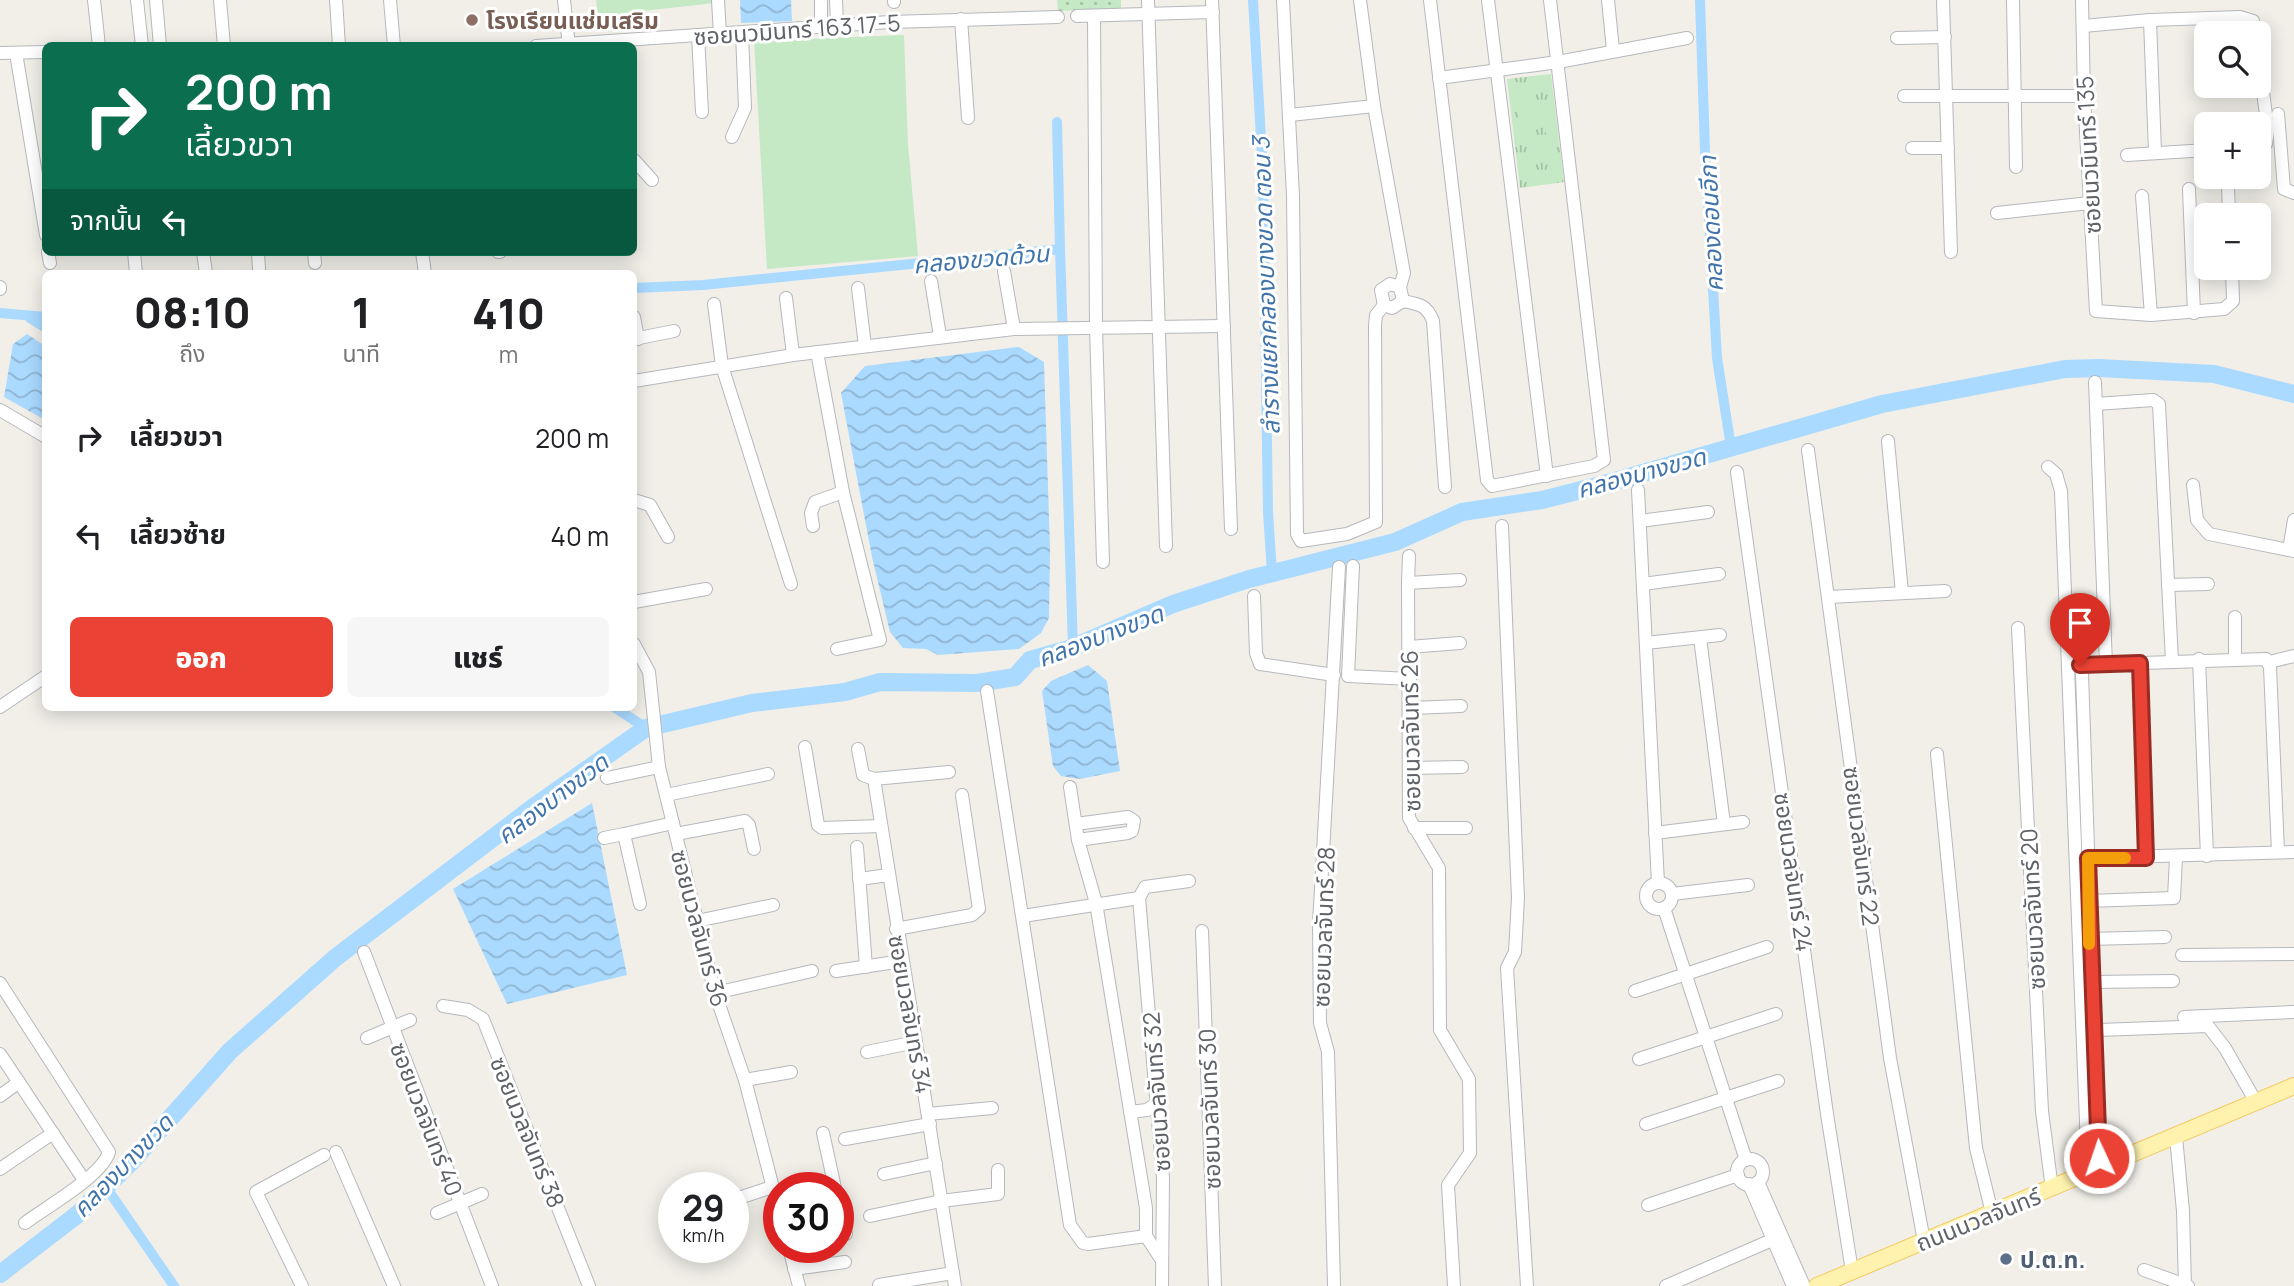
<!DOCTYPE html>
<html lang="th">
<meta charset="utf-8">
<style>
body{margin:0;font-family:Manrope,"Noto Sans Thai",sans-serif;background:#f6f6f6;color:#202124;height:100vh;display:flex;flex-direction:column;font-size:26px;white-space:nowrap}
*{box-sizing:border-box;margin:0}
p{font-size:23px;color:#757577}
.icon{flex:none;width:38px;height:38px;fill:none;stroke:currentColor;stroke-width:2;stroke-linecap:round;stroke-linejoin:round}
.map{position:relative;flex:1;overflow:hidden}
.sheet{position:absolute;left:42px;top:270px;width:595px;height:441px;display:flex;flex-direction:column;background:#fff;border-radius:10px;box-shadow:0 4px 18px #0003}
.sheet>*{flex:none}
.hud{position:absolute;left:42px;top:42px;width:595px;height:214px;border-radius:10px;box-shadow:0 4px 18px #0003;background:#0b6e4f;color:#fff;overflow:hidden}
.controls{position:absolute;left:2194px;top:21px;display:grid;gap:14px}
.controls a{display:grid;place-items:center;width:77px;height:77px;border-radius:10px;background:#fff;box-shadow:0 4px 18px #0003;font-size:35px}
.speed{position:absolute;left:658px;top:1172px;display:flex;gap:14px;font-size:35px;font-weight:700;text-align:center}
.speed>*{display:grid;place-content:center;width:91px;height:91px;border-radius:50%;background:#fff;box-shadow:0 4px 18px #0003;line-height:1}
.speed small{font-size:18px;font-weight:400}
.speed .limit{border:10px solid #d22;background:#fff;color:#111}
.pin{position:absolute;display:grid;place-items:center;width:60px;height:60px;color:#fff;margin:-72px -30px;border-radius:50% 50% 50% 0;rotate:-45deg;box-shadow:0 0 7px #0007}
.pin .icon{rotate:45deg}
.me{position:absolute;width:77px;margin:-38px;rotate:357deg;stroke-linejoin:round;filter:drop-shadow(0 0 5px #0008)}
.turn{display:flex;align-items:center;gap:24px;height:147px;padding:0 28px;font-size:32px}
.turn .icon{width:91px;height:91px;stroke-width:2.5}
.turn b{display:block;font-size:49px;line-height:60px}
.then{display:flex;align-items:center;height:66px;padding:0 28px;background:#0003;gap:14px;font-size:26px}
.eta{display:flex;justify-content:space-evenly;align-items:center;height:119px;text-align:center}
.eta b{font-size:42px;font-weight:800;line-height:49px}
.cta{display:flex;gap:14px;margin-top:auto;padding:14px 28px}
.cta a{flex:1;height:80px;border-radius:10px;background:#ea4335;color:#fff;font-size:28px;font-weight:800;line-height:80px;text-align:center}
.cta a+a{background:#f6f6f6;color:#202124}
ul{padding:0;list-style:none}
li{display:flex;align-items:center;gap:21px;height:98px;padding:0 28px}
li div{flex:1}
li b{display:block;font-size:26px}
li em{font-style:normal}
.map>svg:first-child{display:block}
.grass{fill:url(#grass-dots)}
.park{fill:url(#park-tufts)}
.garden{fill:#c5e8c5}
.water{fill:url(#water-waves)}
.lines{fill:none;stroke-linecap:round;stroke-linejoin:round}
.canal{stroke:#aadaff;stroke-width:10}
.river{stroke:#aadaff;stroke-width:18}
.minor-casing{stroke:#b5b8bc;stroke-width:14}
.major-casing{stroke:#f2c960;stroke-width:18}
.minor{stroke:#fff;stroke-width:12}
.major{stroke:#fff2af;stroke-width:16}
.route-casing{stroke:#982c22;stroke-width:18}
.route{stroke:#ea4335;stroke-width:12}
.slow{stroke:#f59e0b;stroke-width:12}
.education-dot{fill:#8d6e63;stroke:#fff;stroke-width:2.5}
.service-dot{fill:#5c6f8a;stroke:#fff;stroke-width:2.5}
.labels{text-anchor:middle;dominant-baseline:central;stroke-width:6;stroke-linejoin:round;paint-order:stroke}
.education-label{font-size:23px;font-weight:bold;fill:#785e54;stroke:#fff;text-anchor:start}
.street-label{font-size:23px;fill:#5f6368;stroke:#fff}
.service-label{font-size:23px;font-weight:bold;fill:#4e5e75;stroke:#fff;text-anchor:start}
.water-label{font-size:24px;font-style:italic;fill:#4174aa;stroke:#fff}
</style>
<div class="map">
<svg width="2294" height="1286" viewBox="0 0 2294 1286">
<defs>
<pattern id="grass-dots" width="8" height="8" patternUnits="userSpaceOnUse" patternTransform="scale(1.75)"><rect width="8" height="8" fill="#c5e8c5"/><path d="M2 2h.1M6 6h.1" fill="none" stroke="#a3c0a4" stroke-width="1.8" stroke-linecap="round"/></pattern>
<pattern id="park-tufts" width="24" height="20" patternUnits="userSpaceOnUse" patternTransform="scale(1.75)"><rect width="24" height="20" fill="#c5e8c5"/><path d="M3 7l-1-3M5 7V3M7 7l1-3M15 17l-1-3M17 17v-4M19 17l1-3" fill="none" stroke="#a3c0a4"/></pattern>
<pattern id="water-waves" width="16" height="10" patternUnits="userSpaceOnUse" patternTransform="scale(1.75)"><rect width="16" height="10" fill="#aadaff"/><path d="M0 5q4-4 8 0t8 0" fill="none" stroke="#8eb4d2"/></pattern>
</defs>
<rect width="100%" height="100%" fill="#f1efe8"/>
<path class="grass" d="M1057 0H1121V9L1058 11Z"/>
<path class="park" d="M1551 74 1564 182 1520 188 1507 79Z"/>
<g class="garden">
<path d="M596 0H714V3L598 16Z"/>
<path d="M904 35 908 144 918 256 767 269 754 41Z"/>
<path d="M1539 107 1540 117 1519 119 1518 109Z"/>
<path d="M1554 113 1556 134 1546 135 1544 114Z"/>
</g>
<g class="water">
<path d="M740 0H791L792 21 741 23Z"/>
<path d="M27 334 45 346V420L4 397 13 344Z"/>
<path d="M1019 347 1044 362 1050 550 1049 618 1041 633 1019 649 938 655 926 649 903 648 890 632 872 557 841 393 865 366Z"/>
<path d="M1088 665 1107 681 1120 771 1080 779 1061 776 1053 766 1042 691 1051 681Z"/>
<path d="M592 803 627 975 507 1004 453 889Z"/>
</g>
<g class="lines">
<g class="canal">
<path d="M1253 0 1263 173 1268 512 1272 573"/>
<path d="M1700 0 1705 150 1717 358 1731 447"/>
<path d="M1057 122 1060 249"/>
<path d="M634 288 703 285 1060 249 1073 647"/>
<path d="M0 313 46 317"/>
<path d="M30 318 46 328"/>
<path d="M614 707 646 728"/>
<path d="M106 1187 174 1286"/>
</g>
<path class="river" d="M0 1274 78 1214 132 1161 230 1051 335 958 535 806 646 728 752 703 845 692 880 682 977 683 1015 677 1030 660 1069 649 1173 604 1249 579 1395 542 1462 512 1542 500 1605 484 1882 404 2065 369 2099 368 2214 374 2294 394"/>
<defs>
<g id="minor">
<path d="M94 0 99 46"/>
<path d="M137 0 142 46"/>
<path d="M156 0 160 46"/>
<path d="M220 0 224 46"/>
<path d="M336 0 339 46"/>
<path d="M390 0 394 46"/>
<path d="M564 0 569 46"/>
<path d="M718 0 720 34"/>
<path d="M821 0V26"/>
<path d="M836 0 837 25"/>
<path d="M894 0V2"/>
<path d="M1148 0 1166 546"/>
<path d="M1212 0 1231 529"/>
<path d="M1283 0 1293 196 1297 534 1301 541 1347 534 1376 522 1375 325 1376 315 1384 305"/>
<path d="M1360 0 1374 106 1404 273 1400 287 1403 301 1392 308 1384 305 1381 290 1390 284 1400 287"/>
<path d="M1430 0 1487 480 1492 486 1594 466 1604 460 1550 0"/>
<path d="M1488 0 1547 476"/>
<path d="M1608 0 1613 50"/>
<path d="M1943 0 1951 252"/>
<path d="M2013 0 2016 167"/>
<path d="M2082 0 2084 96 2096 311 2151 315 2224 309 2233 301 2232 268"/>
<path d="M1077 16 1213 12"/>
<path d="M1094 16 1096 328 1103 562"/>
<path d="M961 19 968 118"/>
<path d="M2150 20 2155 152"/>
<path d="M2083 26 2150 20 2240 17 2253 21 2255 33"/>
<path d="M698 35 702 112"/>
<path d="M1897 38 1945 37"/>
<path d="M536 46 890 22 1058 17"/>
<path d="M0 53 46 52"/>
<path d="M16 53 46 235"/>
<path d="M2259 62 2268 130 2266 144 2259 147"/>
<path d="M1439 78 1558 62 1687 38"/>
<path d="M1904 96H2084"/>
<path d="M2278 114 2284 189 2294 193"/>
<path d="M1290 115 1374 106"/>
<path d="M732 137 745 108 742 33"/>
<path d="M1912 148H1948"/>
<path d="M2127 155 2207 150"/>
<path d="M634 160 652 180"/>
<path d="M2228 186 2229 215"/>
<path d="M2189 189 2194 313"/>
<path d="M2142 196 2151 315"/>
<path d="M1997 213 2090 203"/>
<path d="M48 252 50 263"/>
<path d="M134 252 136 273"/>
<path d="M203 252 206 273"/>
<path d="M258 252 259 270"/>
<path d="M314 252 315 263"/>
<path d="M422 252 425 273"/>
<path d="M498 252H500"/>
<path d="M1004 271 1014 329"/>
<path d="M931 281 940 336"/>
<path d="M0 287V289"/>
<path d="M858 288 865 346"/>
<path d="M786 298 793 355"/>
<path d="M1403 301C1419 304 1427 305 1433 321L1445 487"/>
<path d="M714 304 722 366 791 584"/>
<path d="M634 317 638 339"/>
<path d="M634 339 674 331"/>
<path d="M817 352 843 492 880 640 837 649"/>
<path d="M634 381 793 355 1014 329 1224 326"/>
<path d="M2095 382 2106 664"/>
<path d="M2096 404 2153 400 2159 404 2172 661"/>
<path d="M0 410 46 437"/>
<path d="M1888 441 1902 593"/>
<path d="M1808 450 1890 1058 1924 1241"/>
<path d="M2048 467 2056 474 2061 491 2088 1172"/>
<path d="M1737 472 1827 1114 1852 1271"/>
<path d="M2193 485 2197 520 2209 534 2294 551"/>
<path d="M1638 490 1658 883"/>
<path d="M634 500 650 505 668 537"/>
<path d="M1640 521 1708 512"/>
<path d="M813 526 811 513 815 502 843 492"/>
<path d="M1502 526 1518 898 1515 952 1507 968 1527 1286"/>
<path d="M2289 550 2294 520"/>
<path d="M1353 566 1348 676 1410 679"/>
<path d="M1408 583 1409 556"/>
<path d="M1643 584 1719 574"/>
<path d="M2168 585 2208 584"/>
<path d="M1254 596 1256 653 1260 664 1334 675"/>
<path d="M1829 597 1945 591"/>
<path d="M634 602 706 589"/>
<path d="M2018 628 2042 1111 2052 1189"/>
<path d="M1700 638 1724 824"/>
<path d="M1646 643 1720 635"/>
<path d="M634 644 649 672 659 767 715 993 745 1080 779 1211"/>
<path d="M1409 647 1460 643"/>
<path d="M2235 658V617"/>
<path d="M2199 659 2207 856"/>
<path d="M2269 662 2294 656"/>
<path d="M2140 663 2146 858"/>
<path d="M2080 665 2266 659 2270 667 2278 852"/>
<path d="M2082 674 2099 1167"/>
<path d="M987 691 1070 1225 1083 1243 1088 1244 1146 1236 1161 1259"/>
<path d="M0 707 46 676"/>
<path d="M1411 708 1461 706"/>
<path d="M805 747 818 825 822 828 881 826"/>
<path d="M858 749 863 775 874 779 955 1286"/>
<path d="M1937 754 1976 1148 1992 1213"/>
<path d="M1410 768 1462 767"/>
<path d="M607 778 659 767"/>
<path d="M874 779 949 772"/>
<path d="M1070 787 1078 840 1096 903 1146 1208V1236"/>
<path d="M666 795 768 774"/>
<path d="M1076 824 1128 817 1134 821 1132 831 1128 833 1078 840"/>
<path d="M1414 828H1466"/>
<path d="M1655 833 1743 822"/>
<path d="M676 834 745 821 749 825 754 849"/>
<path d="M604 838 624 834"/>
<path d="M857 847 866 967"/>
<path d="M2088 858 2294 852"/>
<path d="M859 879 889 875"/>
<circle cx="1659" cy="896" r="13"/>
<path d="M1672 894 1748 885"/>
<path d="M1139 898 1163 1178 1162 1286"/>
<path d="M2088 901 2174 898 2176 857"/>
<path d="M640 904 624 834 673 823"/>
<path d="M1664 908 1746 1160"/>
<path d="M1023 916 1139 898 1145 887 1189 881"/>
<path d="M697 921 773 905"/>
<path d="M896 929 972 915 979 909 962 795"/>
<path d="M1202 931 1215 1286"/>
<path d="M2089 939 2165 937"/>
<path d="M364 952 492 1286"/>
<path d="M2182 955 2294 954"/>
<path d="M836 971 902 961"/>
<path d="M2091 982 2173 981"/>
<path d="M0 983 109 1152C102 1176 46 1207 25 1223"/>
<path d="M1635 991 1767 947"/>
<path d="M715 993 812 971"/>
<path d="M443 1006 468 1010 483 1019 589 1286"/>
<path d="M2184 1017 2294 1012"/>
<path d="M2099 1030 2208 1026 2225 1048 2256 1102"/>
<path d="M367 1038 410 1020"/>
<path d="M867 1052 916 1042"/>
<path d="M0 1054 84 1180"/>
<path d="M1639 1059 1776 1014"/>
<path d="M745 1080 791 1072"/>
<path d="M0 1096 19 1082"/>
<path d="M1130 1112 1147 1110 1157 1103"/>
<path d="M928 1114 992 1108"/>
<path d="M1646 1124 1778 1081"/>
<path d="M823 1133 835 1188"/>
<path d="M2176 1137 2183 1211 2185 1286"/>
<path d="M845 1139 930 1124"/>
<path d="M336 1152 394 1286"/>
<circle cx="1750" cy="1172" r="13"/>
<path d="M0 1169 53 1133"/>
<path d="M884 1174 936 1163"/>
<path d="M1758 1182 1804 1286"/>
<path d="M1749 1184 1793 1286"/>
<path d="M733 1200 772 1187"/>
<path d="M838 1201 846 1234"/>
<path d="M1648 1205 1738 1175"/>
<path d="M437 1213 482 1194"/>
<path d="M870 1216 941 1201 998 1194V1170"/>
<path d="M789 1248 799 1286"/>
<path d="M794 1269 845 1262"/>
<path d="M2144 1270 2188 1286"/>
<path d="M879 1285 953 1273"/>
<path d="M302 1286 256 1192 324 1155"/>
<path d="M1334 1286 1328 1052 1320 1023 1319 924 1339 567"/>
<path d="M1454 1286 1448 1185 1470 1153 1469 1079 1440 1030 1439 868 1409 818 1408 583 1460 580"/>
<path d="M1666 1286 1772 1240"/>
</g>
<path id="major" d="M1817 1286 2294 1086"/>
</defs>
<use href="#minor" class="minor-casing"/>
<use href="#major" class="major-casing"/>
<use href="#minor" class="minor"/>
<use href="#major" class="major"/>
</g>
<g class="lines">
<defs>
<path id="route" d="M2080 665 2140 663 2146 858H2088L2099 1158"/>
</defs>
<use href="#route" class="route-casing"/>
<use href="#route" class="route"/>
<path class="slow" d="M2089 944 2088 858H2125"/>
</g>
<circle class="education-dot" cx="472" cy="20" r="7"/>
<circle class="service-dot" cx="2006" cy="1259" r="7"/>
<g class="labels">
<g class="education-label">
<text x="486" y="20">โรงเรียนแช่มเสริม</text>
</g>
<g class="street-label">
<text transform="translate(797 29) rotate(-4)">ซอยนวมินทร์ 163 17-5</text>
<text transform="translate(2088 155) rotate(-93)">ซอยนวมินทร์ 135</text>
<text transform="translate(1410 731) rotate(-91)">ซอยนวลจันทร์ 26</text>
<text transform="translate(1862 846) rotate(83)">ซอยนวลจันทร์ 22</text>
<text transform="translate(1794 872) rotate(82)">ซอยนวลจันทร์ 24</text>
<text transform="translate(2032 909) rotate(-93)">ซอยนวลจันทร์ 20</text>
<text transform="translate(1323 927) rotate(-88)">ซอยนวลจันทร์ 28</text>
<text transform="translate(700 928) rotate(75)">ซอยนวลจันทร์ 36</text>
<text transform="translate(911 1014) rotate(80)">ซอยนวลจันทร์ 34</text>
<text transform="translate(1156 1092) rotate(-94)">ซอยนวลจันทร์ 32</text>
<text transform="translate(1209 1109) rotate(-92)">ซอยนวลจันทร์ 30</text>
<text transform="translate(427 1119) rotate(69)">ซอยนวลจันทร์ 40</text>
<text transform="translate(528 1132) rotate(68)">ซอยนวลจันทร์ 38</text>
<text transform="translate(1978 1219) rotate(-22)">ถนนนวลจันทร์</text>
</g>
<g class="service-label">
<text x="2020" y="1259">ป.ต.ท.</text>
</g>
<g class="water-label">
<text transform="translate(1710 224) rotate(-93)">คลองดอนอีกา</text>
<text transform="translate(981 258) rotate(-5)">คลองขวดด้วน</text>
<text transform="translate(1265 286) rotate(-92)">ลำรางแยกคลองบางขวด ตอน 3</text>
<text transform="translate(1641 472) rotate(-15)">คลองบางขวด</text>
<text transform="translate(1100 635) rotate(-21)">คลองบางขวด</text>
<text transform="translate(552 798) rotate(-37)">คลองบางขวด</text>
<text transform="translate(122 1165) rotate(-46)">คลองบางขวด</text>
</g>
</g>
</svg>
<div class="controls">
<a><svg class="icon" aria-label="search" viewBox="0 0 24 24"><circle cx="10" cy="10" r="6"/><path d="M15 15l6 6"/></svg></a>
<a>+</a>
<a>−</a>
</div>
<div class="speed"><div>29<small>km/h</small></div><div class="limit">30</div></div>
<div class="pin" style="left:2080px;top:665px;background:#d93025"><svg class="icon" aria-label="arrive" viewBox="0 0 24 24"><path d="M6 21V4h12l-3 4 3 4H6"/></svg></div>
<svg class="me" style="left:2099px;top:1158px" viewBox="-20 -20 40 40"><circle r="17" fill="#ea4335" stroke="#fff" stroke-width="3"/><path d="M0-11L8 9 0 5-8 9z" fill="#fff"/></svg>
<div class="hud">
<div class="turn"><svg class="icon" aria-label="right" viewBox="0 0 24 24"><path d="M7 20v-9h11M14 6l5 5-5 5"/></svg><div><b>200 m</b>เลี้ยวขวา</div></div>
<div class="then">จากนั้น<svg class="icon" aria-label="left" viewBox="0 0 24 24"><path d="M17 20v-9H6M10 6l-5 5 5 5"/></svg></div>
</div>
<section class="sheet">
<div class="eta">
<div><b>08:10</b><p>ถึง</p></div>
<div><b>1</b><p>นาที</p></div>
<div><b>410</b><p>m</p></div>
</div>
<ul>
<li><svg class="icon" aria-label="right" viewBox="0 0 24 24"><path d="M7 20v-9h11M14 6l5 5-5 5"/></svg><div><b>เลี้ยวขวา</b></div><em>200 m</em></li>
<li><svg class="icon" aria-label="left" viewBox="0 0 24 24"><path d="M17 20v-9H6M10 6l-5 5 5 5"/></svg><div><b>เลี้ยวซ้าย</b></div><em>40 m</em></li>
</ul>
<div class="cta"><a>ออก</a><a>แชร์</a></div>
</section>
</div>
